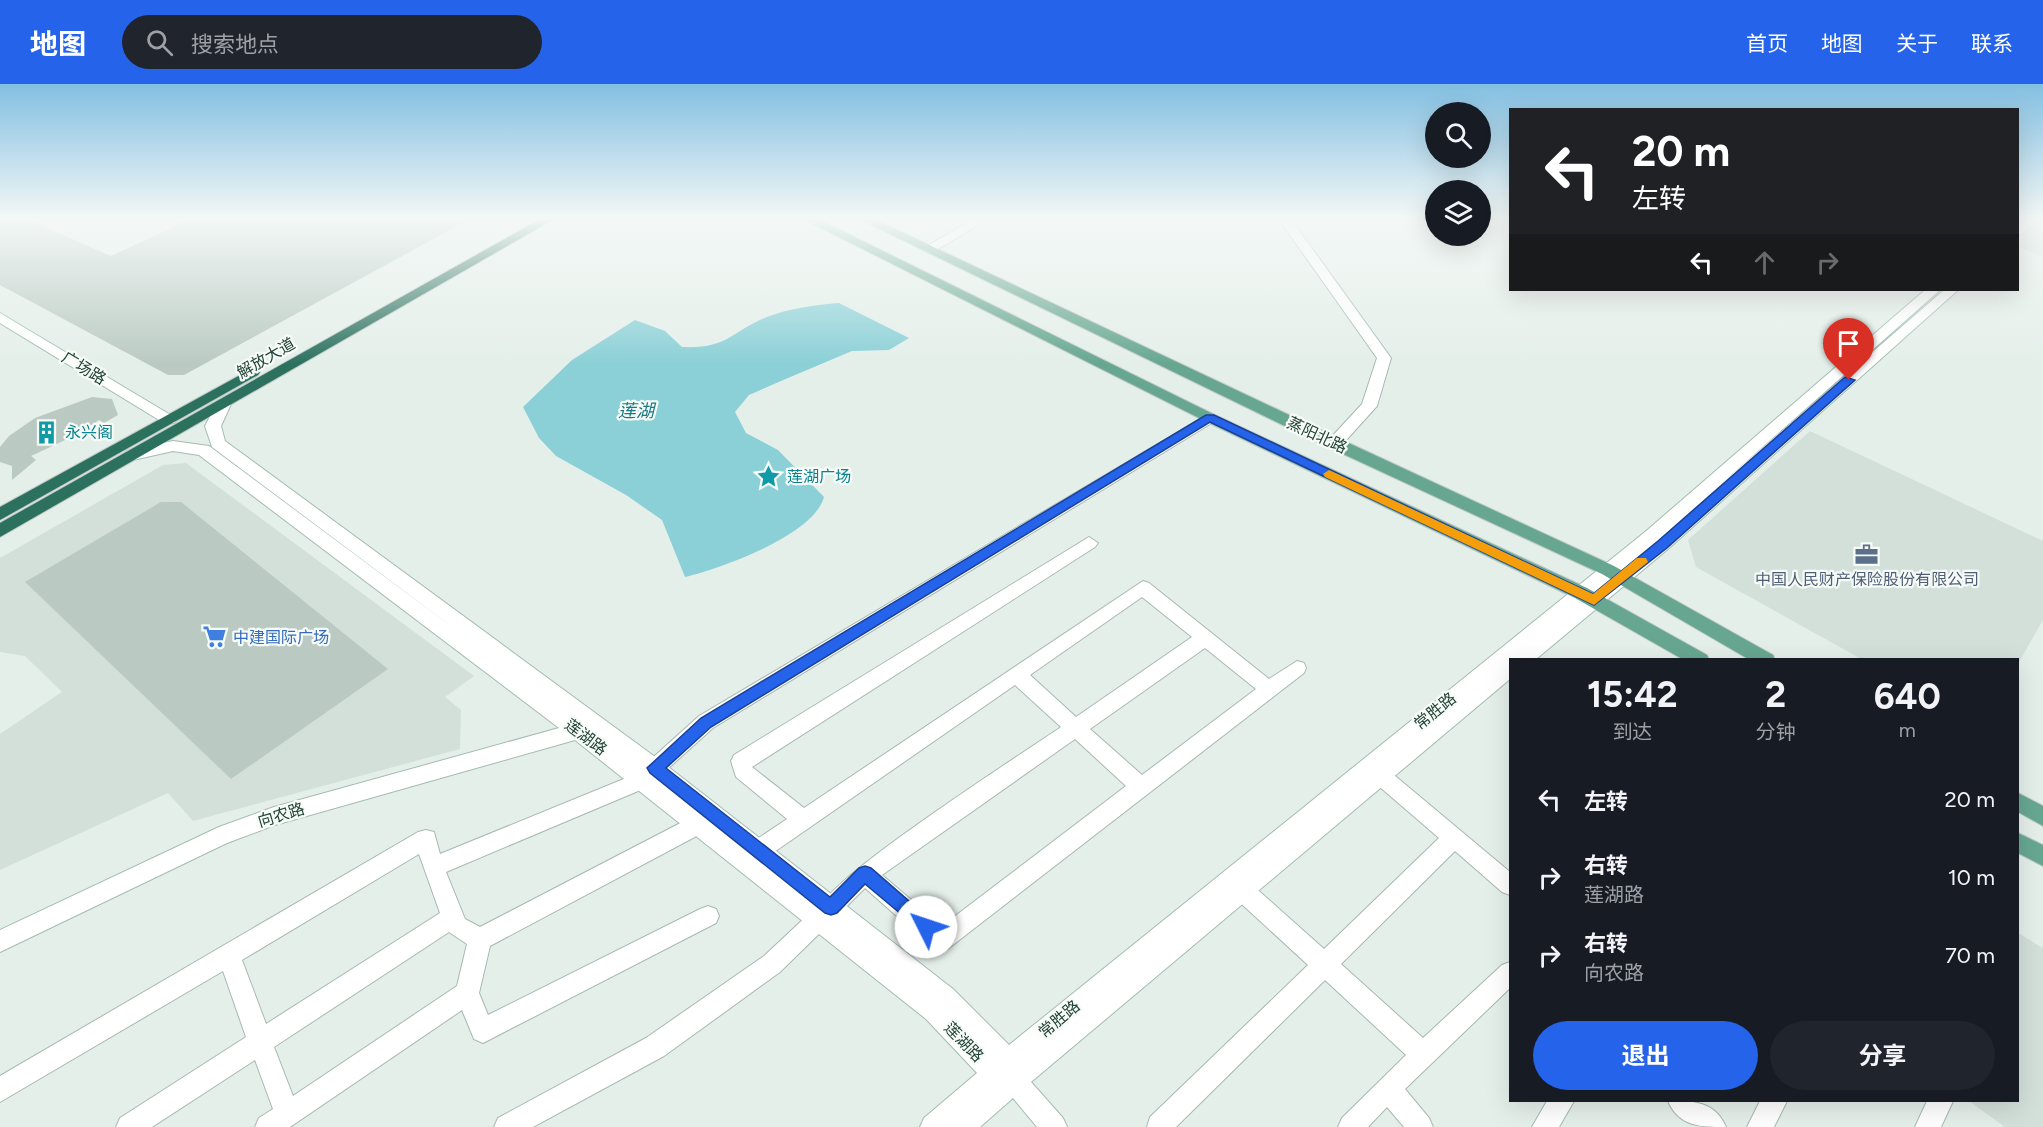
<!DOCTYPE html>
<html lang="zh">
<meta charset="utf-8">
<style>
body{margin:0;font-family:Figtree,"Noto Sans SC",sans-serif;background:#20242c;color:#f1f3f6;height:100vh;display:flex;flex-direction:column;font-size:22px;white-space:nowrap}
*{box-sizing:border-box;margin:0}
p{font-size:20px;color:#9ea1a6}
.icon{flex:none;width:33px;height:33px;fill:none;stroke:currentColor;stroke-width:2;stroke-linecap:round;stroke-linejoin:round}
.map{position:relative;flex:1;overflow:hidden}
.drawer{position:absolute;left:1509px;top:574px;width:510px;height:444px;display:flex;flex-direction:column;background:#171b24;border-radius:0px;box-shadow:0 6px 24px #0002}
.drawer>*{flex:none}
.guide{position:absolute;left:1509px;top:24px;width:510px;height:183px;border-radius:0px;box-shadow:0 6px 24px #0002;background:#202124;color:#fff;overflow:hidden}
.buttons{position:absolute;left:1425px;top:18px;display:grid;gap:12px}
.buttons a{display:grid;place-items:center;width:66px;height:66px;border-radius:50%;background:#171b24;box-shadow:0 6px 24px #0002;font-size:30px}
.pin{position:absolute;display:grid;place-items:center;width:51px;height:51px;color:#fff;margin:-62px -26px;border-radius:50% 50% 50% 0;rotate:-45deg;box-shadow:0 0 6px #0007}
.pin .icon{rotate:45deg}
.me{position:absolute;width:66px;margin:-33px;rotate:311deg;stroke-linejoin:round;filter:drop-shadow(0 0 4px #0008)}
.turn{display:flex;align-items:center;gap:21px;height:126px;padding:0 24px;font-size:27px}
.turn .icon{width:78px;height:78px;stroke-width:2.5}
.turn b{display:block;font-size:42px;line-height:51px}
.lanes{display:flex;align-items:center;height:57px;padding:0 24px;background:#0003;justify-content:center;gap:30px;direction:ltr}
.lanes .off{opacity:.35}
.eta{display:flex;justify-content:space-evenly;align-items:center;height:102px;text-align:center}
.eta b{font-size:36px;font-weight:700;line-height:42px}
.cta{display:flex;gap:12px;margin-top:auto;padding:12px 24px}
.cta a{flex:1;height:69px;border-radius:36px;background:#2563eb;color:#fff;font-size:24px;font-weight:700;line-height:69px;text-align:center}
.cta a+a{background:#20242c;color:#f1f3f6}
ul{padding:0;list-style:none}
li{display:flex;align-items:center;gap:18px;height:78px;padding:0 24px}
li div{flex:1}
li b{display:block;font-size:22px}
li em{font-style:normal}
header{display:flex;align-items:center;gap:36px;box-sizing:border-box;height:84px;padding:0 30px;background:#2563eb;color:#fff}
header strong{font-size:28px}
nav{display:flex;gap:33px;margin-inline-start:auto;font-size:21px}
.search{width:420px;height:54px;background:#20242c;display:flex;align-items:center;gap:15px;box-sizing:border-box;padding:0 21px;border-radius:33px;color:#9ea1a6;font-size:22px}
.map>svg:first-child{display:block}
.built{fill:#d3dfd9}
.water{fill:#8bd0d7}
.building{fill:#bacac3}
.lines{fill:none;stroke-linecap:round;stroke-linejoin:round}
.street-casing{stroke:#a7b8b1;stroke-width:2}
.secondary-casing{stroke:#a3bcb1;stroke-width:2}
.primary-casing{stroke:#c1cac7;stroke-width:2}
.highway-casing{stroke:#c1cac7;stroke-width:2}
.street{fill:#fff;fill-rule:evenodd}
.secondary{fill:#fff;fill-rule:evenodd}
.primary{fill:#67a792;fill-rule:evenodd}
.highway{fill:#2c715e;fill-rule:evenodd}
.route{fill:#2563eb;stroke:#184099;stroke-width:1.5}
.slow{fill:#f59e0b}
.labels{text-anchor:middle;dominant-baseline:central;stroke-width:4.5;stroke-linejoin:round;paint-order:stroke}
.street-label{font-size:16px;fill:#234338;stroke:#f6fbf8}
.culture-label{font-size:16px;fill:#0d838f;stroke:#f6fbf8;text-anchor:start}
.service-label{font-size:16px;fill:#4e5e75;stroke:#f6fbf8}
.shop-label{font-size:16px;fill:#366cbe;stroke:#f6fbf8;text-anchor:start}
.water-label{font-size:18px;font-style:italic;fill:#187883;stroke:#f6fbf8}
</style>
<header>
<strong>地图</strong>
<div class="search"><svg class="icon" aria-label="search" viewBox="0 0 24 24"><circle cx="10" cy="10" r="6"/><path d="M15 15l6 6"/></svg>搜索地点</div>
<nav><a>首页</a><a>地图</a><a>关于</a><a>联系</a></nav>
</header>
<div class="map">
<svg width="2043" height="1043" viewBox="0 0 2043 1043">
<rect width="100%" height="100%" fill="#e5efea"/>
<g class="built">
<path d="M2043 135V173L2018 163V158Z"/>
<path d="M1810 347 2043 457V536L2018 580V576H1863L1696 483 1688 456Z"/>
<path d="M186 379 474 592 445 613 461 626 460 665 193 737 168 709 0 786V650L62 608 25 572 0 568V474L163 381Z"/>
<path d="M2018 849 2043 864V1043H2005L1969 1017H2018Z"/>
</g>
<path class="water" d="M839 219 909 254 889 266 852 267 788 294 749 311 735 328 746 349 778 366 824 413C814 451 722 484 685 493L662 436 626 411 556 372 539 354 523 323 572 276 635 236 665 247 682 263C728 265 730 248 767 233 790 224 815 221 839 219Z"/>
<g class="building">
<path d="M0 134H24L111 172 193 134H472L184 291H168L0 201Z"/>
<path d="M92 313 112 315 118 331 104 339 99 336 76 351 31 372 36 376 12 396V382L0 378V363L9 352 35 334Z"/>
<path d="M161 418H181L388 585 231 695 25 498Z"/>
</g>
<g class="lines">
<defs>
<g id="street">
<path d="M976 134H990L933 168 928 169 922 165Z"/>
<path d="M1278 134H1290L1391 274 1377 322 1340 363 1334 364 1326 359 1362 320 1377 274Z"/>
<path d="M1210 329 1218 334 1215 337 713 644 662 690 651 691 653 696 650 702 446 788 465 835 480 843 692 733 699 731 706 733 710 740 706 747 490 862 479 909 488 931 700 825 708 822 716 825 719 832 716 839 483 959 474 955 462 926 290 1043H255L259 1034 273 1025 255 976 152 1043H116L120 1034 246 953 223 887 0 1018V992L418 748 426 746 434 748 440 770 636 690 647 689 645 684 648 678 699 632ZM419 770 440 829 266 940 242 876ZM449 848 467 860 457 902 293 1012 274 963Z"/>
<path d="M1089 453 1098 459 1095 463 752 683 804 724 1143 497 1149 499 1269 595 1297 577 1304 579 1306 584 1304 589 949 864 941 867 933 864 865 804 839 830 829 833 827 842 780 888 664 972 533 1043H494L498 1034 646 954 764 872 811 828 821 825C820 799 1028 666 1061 643L1015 601 767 773 759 776 751 773 748 766 751 759 787 735 736 693 731 677 734 671ZM1142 513 1192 553 1076 633 1030 591ZM1205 564 1256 605 1142 691 1090 645ZM1075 655 1126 702 942 842 882 791Z"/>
<path d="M1381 683 1388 686 1510 788V811L1502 808 1455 767 1341 880 1423 954 1502 881 1510 878V904L1405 1005 1429 1034 1433 1043H1404L1387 1023 1368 1043H1338L1342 1034 1406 971 1325 896 1176 1043H1147L1150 1033 1308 881 1234 813 1231 806 1234 799 1242 796 1250 799 1324 865 1439 754 1374 698 1371 692 1374 686Z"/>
<path d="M1547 1017H1574L1559 1043H1532Z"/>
<path d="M1668 1017C1693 1017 1715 1017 1726 1043 1701 1043 1679 1043 1668 1017Z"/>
<path d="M1760 1017H1787L1774 1043H1747Z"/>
<path d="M1927 1017H1953L1941 1043H1915Z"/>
</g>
<g id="secondary">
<path d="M2026 134H2039L2022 150 2018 151V141Z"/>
<path d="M1925 206H1940L1716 404 1944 206H1958L1668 465 1535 576H1510V595L1031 998 1063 1034 1067 1043H1037L1013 1014 980 1043H920L924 1034 977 989 926 935 575 656 275 741 227 759 0 868V846L219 743 274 723 559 644 199 371 173 367 133 376 125 371 127 367 173 357 209 362 463 551 212 363 205 342 218 317H228L231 320 221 342 225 357 662 678 953 905 1009 961 1645 448Z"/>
<path d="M0 229 174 333 177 336 174 339H164L0 239Z"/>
</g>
<g id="primary">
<path d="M801 134H816L1215 331 1587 504 1707 571 1709 576H1684L1575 514 1205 337Z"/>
<path d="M857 134H872L1340 355 1614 482 1773 571 1775 576H1750L1602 490 1328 363Z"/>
<path d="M2018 709 2043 722V742L2018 728Z"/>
<path d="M2018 749 2043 761V782L2018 769Z"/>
</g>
<g id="highway">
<path d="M542 134H556L0 453V439Z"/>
<path d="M253 284 260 288 258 291 0 436V423Z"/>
</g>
</defs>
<use href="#street" class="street-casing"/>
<use href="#secondary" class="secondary-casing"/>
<use href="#primary" class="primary-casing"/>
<use href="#highway" class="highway-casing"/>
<use href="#street" class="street"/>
<use href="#secondary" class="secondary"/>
<use href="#primary" class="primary"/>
<use href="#highway" class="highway"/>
</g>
<linearGradient id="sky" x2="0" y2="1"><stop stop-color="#83bfe1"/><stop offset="0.48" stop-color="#f3f8f6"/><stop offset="1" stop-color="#f3f8f6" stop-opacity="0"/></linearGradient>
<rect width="2043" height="280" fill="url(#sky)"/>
<path class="route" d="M1845 293 1855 296 1667 464 1594 521 1210 338 711 643 666 684 830 813 859 784 865 782 871 784 932 837 934 843 932 849 926 851 865 800 837 829 831 831 825 829 650 689 647 684 701 634 1206 331H1214L1593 510 1658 457Z"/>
<path class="slow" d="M1329 386 1593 510 1637 474H1646L1648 478 1594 521 1325 393 1323 390Z"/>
<defs>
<symbol id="building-bare" viewBox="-9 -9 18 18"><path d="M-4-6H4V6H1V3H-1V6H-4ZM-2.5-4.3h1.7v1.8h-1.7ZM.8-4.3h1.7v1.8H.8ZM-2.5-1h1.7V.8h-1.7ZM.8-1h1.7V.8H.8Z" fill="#0f9aa8" stroke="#f6fbf8" stroke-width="2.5" paint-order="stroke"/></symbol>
<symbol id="sight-bare" viewBox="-9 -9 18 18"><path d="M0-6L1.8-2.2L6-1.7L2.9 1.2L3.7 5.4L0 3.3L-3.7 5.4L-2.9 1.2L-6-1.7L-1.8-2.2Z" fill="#0f9aa8" stroke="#f6fbf8" stroke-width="2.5" paint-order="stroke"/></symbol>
<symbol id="office-bare" viewBox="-9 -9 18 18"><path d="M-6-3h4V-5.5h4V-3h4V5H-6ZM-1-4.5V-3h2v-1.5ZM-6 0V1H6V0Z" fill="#5c6f8a" stroke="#f6fbf8" stroke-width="2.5" paint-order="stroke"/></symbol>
<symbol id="supermarket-bare" viewBox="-9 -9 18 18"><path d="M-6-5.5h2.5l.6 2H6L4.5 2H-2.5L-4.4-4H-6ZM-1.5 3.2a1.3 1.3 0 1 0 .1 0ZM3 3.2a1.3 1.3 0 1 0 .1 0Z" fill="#3f7fe0" stroke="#f6fbf8" stroke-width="2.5" paint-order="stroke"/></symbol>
</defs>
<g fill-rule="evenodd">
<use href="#building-bare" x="30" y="332" width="33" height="33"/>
<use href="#sight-bare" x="752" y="376" width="33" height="33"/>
<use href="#office-bare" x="1850" y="454" width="33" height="33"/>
<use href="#supermarket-bare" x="198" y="536" width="33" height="33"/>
</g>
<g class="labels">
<g class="street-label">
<text transform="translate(266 274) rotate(-30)">解放大道</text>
<text transform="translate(84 284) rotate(31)">广场路</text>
<text transform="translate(1317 351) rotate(25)">蒸阳北路</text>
<text transform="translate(1435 627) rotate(-39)">常胜路</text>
<text transform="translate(586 653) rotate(37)">莲湖路</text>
<text transform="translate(281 731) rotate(-17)">向农路</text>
<text transform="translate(1059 935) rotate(-40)">常胜路</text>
<text transform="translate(964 958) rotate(46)">莲湖路</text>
</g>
<g class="culture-label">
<text x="65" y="348">永兴阁</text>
<text x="787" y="392">莲湖广场</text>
</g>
<g class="service-label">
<text x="1867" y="495">中国人民财产保险股份有限公司</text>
</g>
<g class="shop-label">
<text x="233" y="553">中建国际广场</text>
</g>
<g class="water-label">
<text x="636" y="327">莲湖</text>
</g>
</g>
</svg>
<div class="buttons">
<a><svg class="icon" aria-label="search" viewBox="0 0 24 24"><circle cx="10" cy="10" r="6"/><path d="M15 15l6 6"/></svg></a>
<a><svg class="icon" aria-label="layers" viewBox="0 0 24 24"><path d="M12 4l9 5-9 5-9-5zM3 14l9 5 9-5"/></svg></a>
</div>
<div class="pin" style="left:1849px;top:296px;background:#d93025"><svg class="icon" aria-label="arrive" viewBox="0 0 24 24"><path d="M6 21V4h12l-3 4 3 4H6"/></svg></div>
<svg class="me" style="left:926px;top:843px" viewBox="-20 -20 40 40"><circle r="19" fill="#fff"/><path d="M0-13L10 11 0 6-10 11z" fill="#2563eb"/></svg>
<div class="guide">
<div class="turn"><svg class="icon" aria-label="left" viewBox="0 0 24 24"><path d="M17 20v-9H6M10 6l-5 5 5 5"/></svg><div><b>20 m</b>左转</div></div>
<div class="lanes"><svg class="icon" aria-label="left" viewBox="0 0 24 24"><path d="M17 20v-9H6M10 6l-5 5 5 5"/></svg><svg class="icon off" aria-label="ahead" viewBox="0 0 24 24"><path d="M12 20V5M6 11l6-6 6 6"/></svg><svg class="icon off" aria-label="right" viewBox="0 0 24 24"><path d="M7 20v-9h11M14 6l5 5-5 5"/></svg></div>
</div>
<section class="drawer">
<div class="eta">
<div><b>15:42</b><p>到达</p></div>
<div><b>2</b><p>分钟</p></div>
<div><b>640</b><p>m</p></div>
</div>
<ul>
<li><svg class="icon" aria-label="left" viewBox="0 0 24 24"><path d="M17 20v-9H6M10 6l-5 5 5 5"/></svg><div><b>左转</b></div><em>20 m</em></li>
<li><svg class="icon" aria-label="right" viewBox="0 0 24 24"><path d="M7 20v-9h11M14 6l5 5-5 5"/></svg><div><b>右转</b><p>莲湖路</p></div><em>10 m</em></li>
<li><svg class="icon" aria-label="right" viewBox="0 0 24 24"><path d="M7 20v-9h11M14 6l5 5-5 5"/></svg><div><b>右转</b><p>向农路</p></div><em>70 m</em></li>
</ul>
<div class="cta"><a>退出</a><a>分享</a></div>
</section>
</div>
